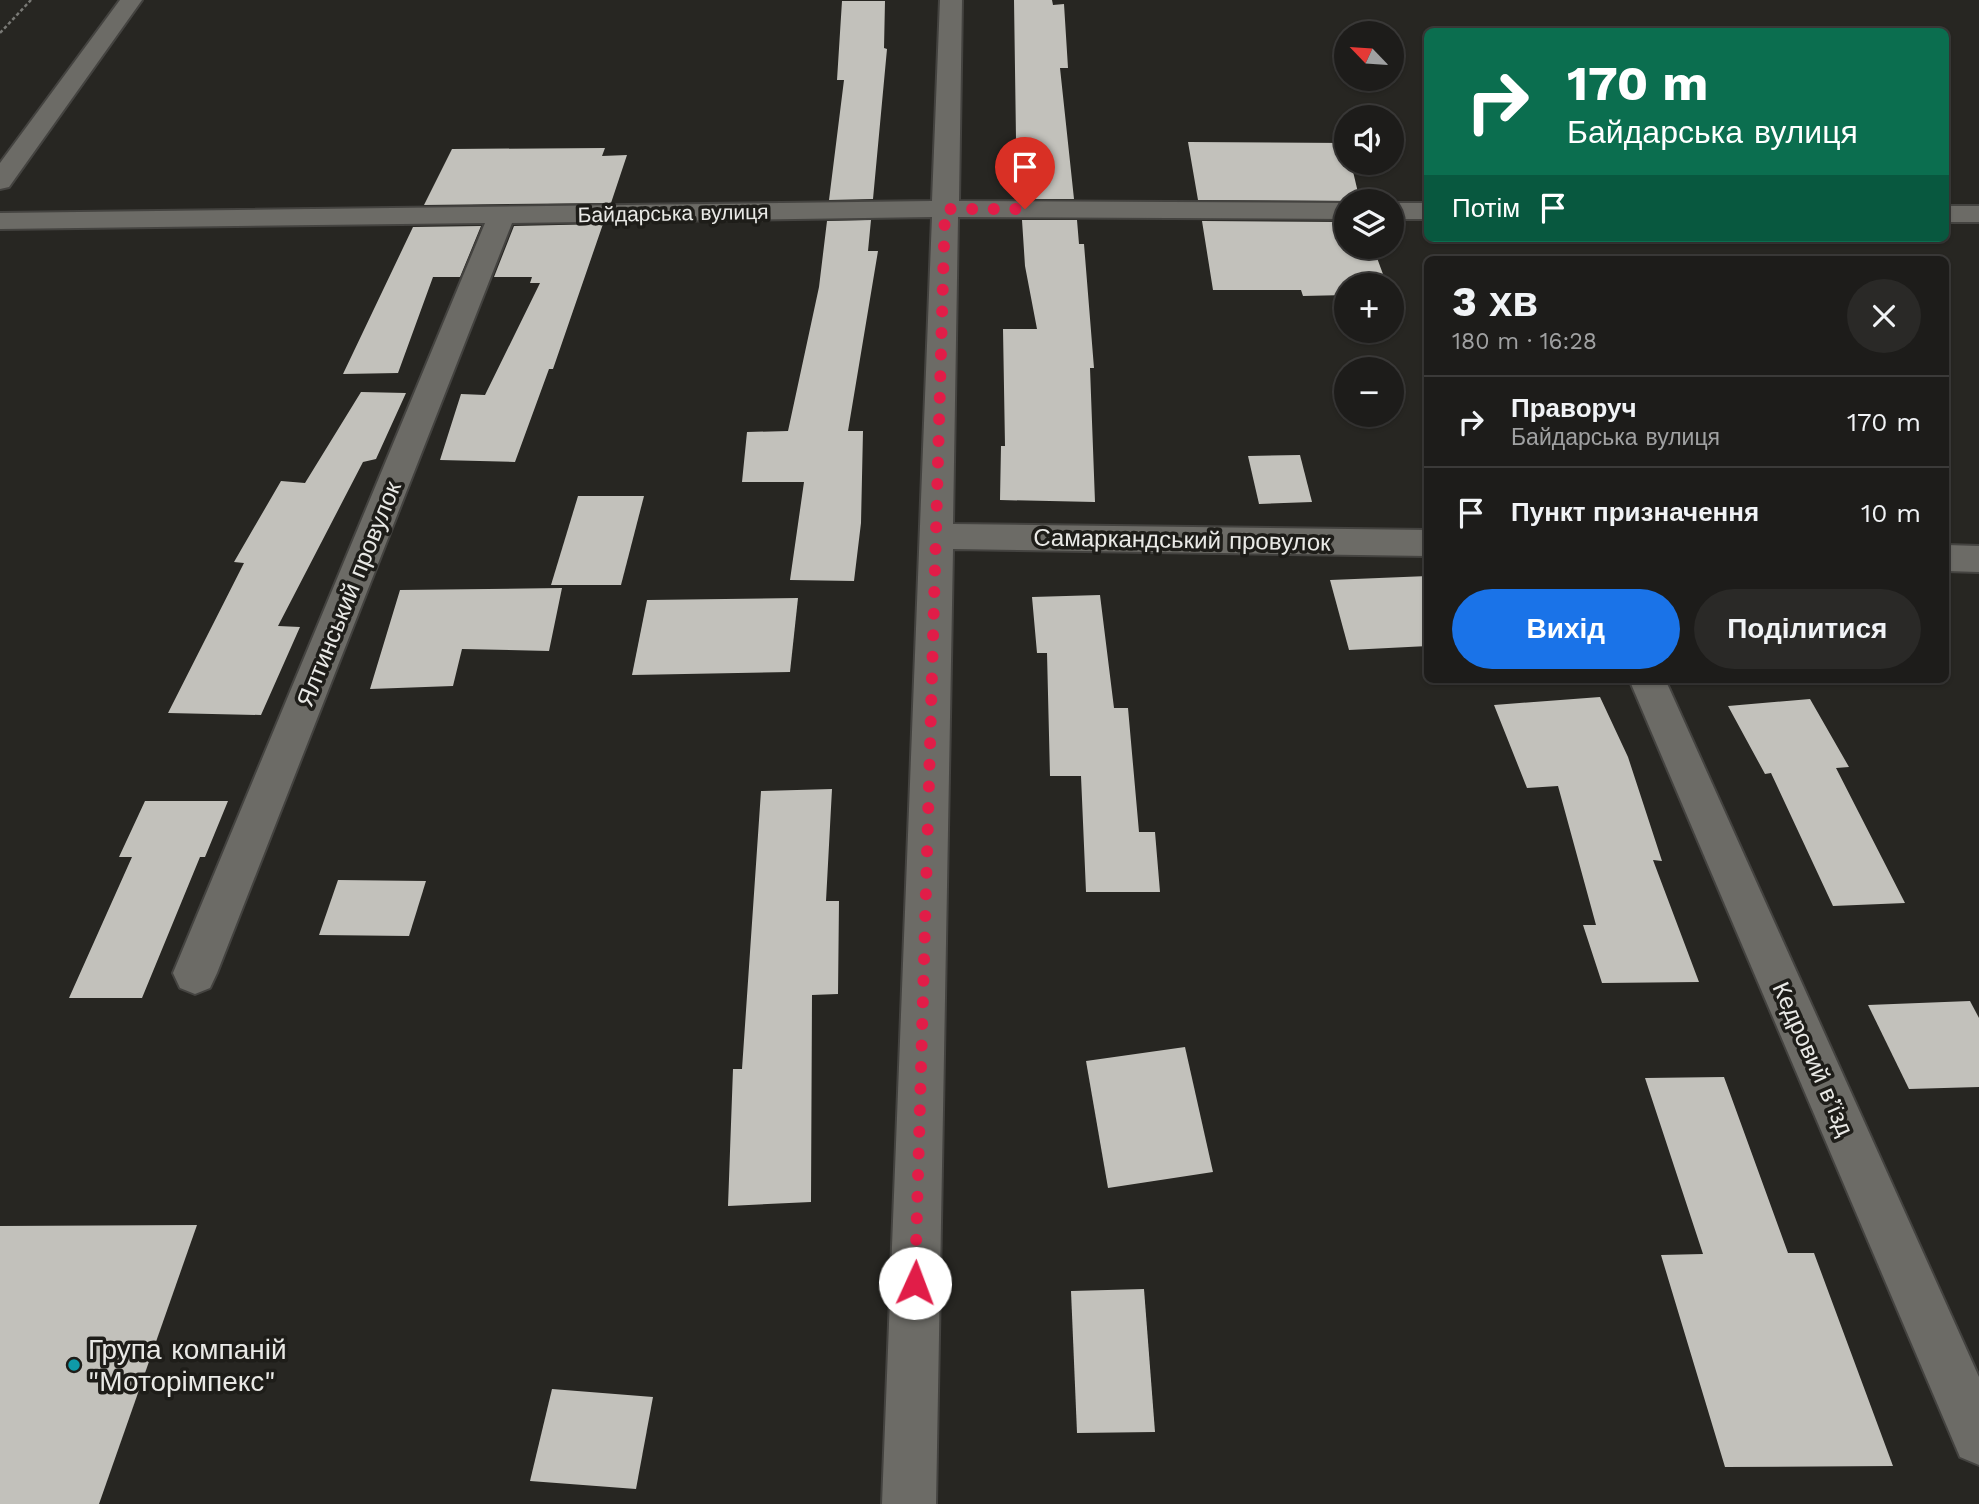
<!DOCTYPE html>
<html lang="uk">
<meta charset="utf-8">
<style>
body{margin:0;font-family:"Work Sans",sans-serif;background:#2a2927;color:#f1f3f6;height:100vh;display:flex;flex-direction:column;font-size:26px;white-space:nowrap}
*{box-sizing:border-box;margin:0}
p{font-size:23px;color:#a0a1a2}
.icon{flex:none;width:38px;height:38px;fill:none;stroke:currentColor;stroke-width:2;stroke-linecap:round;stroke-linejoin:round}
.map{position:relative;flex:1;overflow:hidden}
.drawer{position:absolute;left:1424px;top:256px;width:525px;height:427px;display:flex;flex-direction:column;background:#1d1c1a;border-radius:10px;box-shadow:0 2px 5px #0004,0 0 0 2px #3b3a39}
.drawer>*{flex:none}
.top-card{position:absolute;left:1424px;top:28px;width:525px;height:214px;border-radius:10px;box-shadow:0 2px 5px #0004,0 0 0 2px #3b3a39;background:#0b6e4f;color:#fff;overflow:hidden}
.needle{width:46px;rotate:295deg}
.controls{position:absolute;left:1334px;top:21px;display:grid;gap:14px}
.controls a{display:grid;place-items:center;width:70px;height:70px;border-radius:50%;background:#1d1c1a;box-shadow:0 2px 5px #0004,0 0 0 2px #3b3a39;font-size:35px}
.pin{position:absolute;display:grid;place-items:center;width:60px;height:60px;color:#fff;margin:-72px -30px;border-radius:50% 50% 50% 0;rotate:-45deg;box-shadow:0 0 7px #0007}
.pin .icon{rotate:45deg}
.me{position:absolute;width:77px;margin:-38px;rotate:2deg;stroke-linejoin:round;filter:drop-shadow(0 0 5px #0008)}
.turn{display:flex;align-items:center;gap:24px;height:147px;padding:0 28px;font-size:32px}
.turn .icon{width:91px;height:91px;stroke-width:2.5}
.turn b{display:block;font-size:49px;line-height:60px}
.then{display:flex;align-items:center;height:66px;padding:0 28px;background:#0003;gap:14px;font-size:26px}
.round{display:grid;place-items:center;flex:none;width:74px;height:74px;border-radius:37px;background:#2a2927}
.summary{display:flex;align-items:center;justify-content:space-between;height:119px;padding:0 28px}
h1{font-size:42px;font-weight:700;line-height:52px}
.primary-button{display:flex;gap:14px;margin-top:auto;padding:14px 28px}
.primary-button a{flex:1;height:80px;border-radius:42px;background:#1a73e8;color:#fff;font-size:28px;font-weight:700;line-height:80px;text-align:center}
.primary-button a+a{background:#2a2927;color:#f1f3f6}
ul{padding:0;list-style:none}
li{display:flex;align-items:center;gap:21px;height:91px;padding:0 28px;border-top:2px solid #3b3a39}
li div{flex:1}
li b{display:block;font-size:26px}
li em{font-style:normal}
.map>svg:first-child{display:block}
.building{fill:#c2c1bb}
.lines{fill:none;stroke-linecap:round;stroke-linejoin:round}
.minor-casing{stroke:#444340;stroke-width:4}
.tertiary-casing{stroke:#444340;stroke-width:4}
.path{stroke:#797975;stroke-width:2.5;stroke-dasharray:3.5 2.5;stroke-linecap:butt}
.minor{fill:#6c6b66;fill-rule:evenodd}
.tertiary{fill:#6c6b66;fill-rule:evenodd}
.route{stroke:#e11d48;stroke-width:12;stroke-dasharray:0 21.6}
.culture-dot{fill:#0f9aa8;stroke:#1e1d19;stroke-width:2.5}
.labels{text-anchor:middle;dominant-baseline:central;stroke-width:7;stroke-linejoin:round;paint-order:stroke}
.far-street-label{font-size:21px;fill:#e9e9e6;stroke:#1e1d19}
.street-label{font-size:24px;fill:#e9e9e6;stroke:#1e1d19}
.near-poi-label{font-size:28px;fill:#e9e9e6;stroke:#1e1d19;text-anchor:start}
</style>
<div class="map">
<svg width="1979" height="1504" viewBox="0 0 1979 1504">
<rect width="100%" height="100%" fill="#272622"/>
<g class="building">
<path d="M1014 0H1052L1053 5 1064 4 1068 68H1060L1074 199H1020L1016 139Z"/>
<path d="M842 1H885L884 48 887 49 873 199 829 200 844 80H837Z"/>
<path d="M1188 142 1346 143V163H1351L1360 201 1198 200Z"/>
<path d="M605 148 602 156 627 155 611 203 424 205 452 149Z"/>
<path d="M871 220 868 251H878L848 431H863L861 523 854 581 790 580 804 482H742L747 432 788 431 819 287 827 221Z"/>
<path d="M1022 220H1077L1079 244H1084L1094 368H1090L1095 502 1000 500 1001 446H1005L1003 329H1037L1025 266Z"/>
<path d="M1202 221 1346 222V247H1373L1387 285H1346V295L1303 296 1301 290H1213Z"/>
<path d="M603 224 553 369H549L515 462 440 460 461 394 485 395 540 283H530L532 277H494L514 226Z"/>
<path d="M481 226 460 277H433L398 373 343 374 413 227Z"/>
<path d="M361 392 406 393 376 459 363 462 278 626 300 627 261 715 168 713 244 563 234 562 281 481 305 483Z"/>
<path d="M1300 455 1312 502 1259 504 1248 456Z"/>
<path d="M578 496H644L621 585H551Z"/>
<path d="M1428 576V646L1349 650 1330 580Z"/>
<path d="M562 588 549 651 462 649 453 686 370 689 400 590Z"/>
<path d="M1100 595 1114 708H1128L1139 832H1155L1160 892H1086L1081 776H1050L1047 653H1037L1032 597Z"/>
<path d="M798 598 790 672 632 675 647 600Z"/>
<path d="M1600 697 1628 757 1662 861 1653 860 1699 982 1602 983 1583 925H1596L1558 786 1527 788 1494 705Z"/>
<path d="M1810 699 1849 767 1836 768 1905 903 1833 906 1771 773 1765 774 1728 706Z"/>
<path d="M832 789 826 901H839L838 994 812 995 811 1202 728 1206 733 1069H742L761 791Z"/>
<path d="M145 801H228L205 857H200L142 998H69L132 857H119Z"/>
<path d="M338 880 426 881 409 936 319 935Z"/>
<path d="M1970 1001 1979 1018V1087L1909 1089 1868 1005Z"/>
<path d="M1185 1047 1213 1172 1108 1188 1086 1061Z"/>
<path d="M1724 1077 1788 1253H1814L1893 1466 1725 1467 1661 1255 1703 1254 1645 1078Z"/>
<path d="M197 1225 99 1504H0V1226Z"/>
<path d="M1144 1289 1155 1432 1077 1433 1071 1291Z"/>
<path d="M552 1389 653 1397 636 1489 530 1481Z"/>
</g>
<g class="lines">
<defs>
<g id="minor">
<path d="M940 0H962L959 201 1346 203V219L958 217 953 524 1428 530V556L953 549 936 1504H882L932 217 512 223 217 973 210 988 195 994 180 988 173 973 485 223 0 229V213L932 201Z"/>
<rect x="1391" y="203" width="37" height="16"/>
<rect x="1946" y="206" width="33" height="16"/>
<path d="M1946 545 1979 546V572L1946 571Z"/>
<path d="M1629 679H1665L1979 1377V1465L1960 1457Z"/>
</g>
<path id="tertiary" d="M120 0H142L9 187 0 189V163Z"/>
</defs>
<use href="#minor" class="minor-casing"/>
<use href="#tertiary" class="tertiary-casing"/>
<path class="path" d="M0 33 31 0"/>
<use href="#minor" class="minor"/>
<use href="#tertiary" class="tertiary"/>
</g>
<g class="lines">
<path class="route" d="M915 1283 945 209H1025"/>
</g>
<circle class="culture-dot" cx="74" cy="1365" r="7"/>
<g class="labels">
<g class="far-street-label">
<text transform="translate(673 213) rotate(-1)">Байдарська вулиця</text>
</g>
<g class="street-label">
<text transform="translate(1182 540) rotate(1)">Самаркандський провулок</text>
<text transform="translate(349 594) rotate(-68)">Ялтинський провулок</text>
<text transform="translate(1813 1059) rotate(66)">Кедровий в’їзд</text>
</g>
<g class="near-poi-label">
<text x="88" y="1349">Група компаній<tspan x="88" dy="32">"Моторімпекс"</tspan></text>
</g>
</g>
</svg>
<div class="controls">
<a><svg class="needle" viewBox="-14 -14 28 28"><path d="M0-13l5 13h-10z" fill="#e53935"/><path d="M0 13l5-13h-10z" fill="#a0a1a2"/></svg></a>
<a><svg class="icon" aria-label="sound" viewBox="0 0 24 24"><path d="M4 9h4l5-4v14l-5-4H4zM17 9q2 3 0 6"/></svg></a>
<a><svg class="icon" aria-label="layers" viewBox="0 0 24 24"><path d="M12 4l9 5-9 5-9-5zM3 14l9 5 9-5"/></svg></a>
<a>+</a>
<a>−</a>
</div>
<div class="pin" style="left:1025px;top:209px;background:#d93025"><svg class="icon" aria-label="arrive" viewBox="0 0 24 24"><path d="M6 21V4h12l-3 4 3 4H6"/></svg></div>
<svg class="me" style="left:915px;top:1283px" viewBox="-20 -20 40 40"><circle r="19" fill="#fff"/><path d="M0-13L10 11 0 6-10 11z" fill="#e11d48"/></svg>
<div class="top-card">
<div class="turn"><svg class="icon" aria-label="right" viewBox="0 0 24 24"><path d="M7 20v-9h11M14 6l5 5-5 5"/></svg><div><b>170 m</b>Байдарська вулиця</div></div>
<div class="then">Потім<svg class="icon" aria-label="arrive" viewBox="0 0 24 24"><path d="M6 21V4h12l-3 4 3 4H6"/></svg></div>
</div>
<section class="drawer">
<div class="summary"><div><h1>3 хв</h1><p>180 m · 16:28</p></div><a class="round"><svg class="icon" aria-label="close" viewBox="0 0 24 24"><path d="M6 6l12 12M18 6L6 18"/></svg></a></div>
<ul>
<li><svg class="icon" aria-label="right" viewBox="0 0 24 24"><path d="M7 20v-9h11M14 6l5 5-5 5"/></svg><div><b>Праворуч</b><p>Байдарська вулиця</p></div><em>170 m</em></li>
<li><svg class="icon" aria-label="arrive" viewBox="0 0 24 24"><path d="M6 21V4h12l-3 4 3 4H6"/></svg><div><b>Пункт призначення</b></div><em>10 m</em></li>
</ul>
<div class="primary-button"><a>Вихід</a><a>Поділитися</a></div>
</section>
</div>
